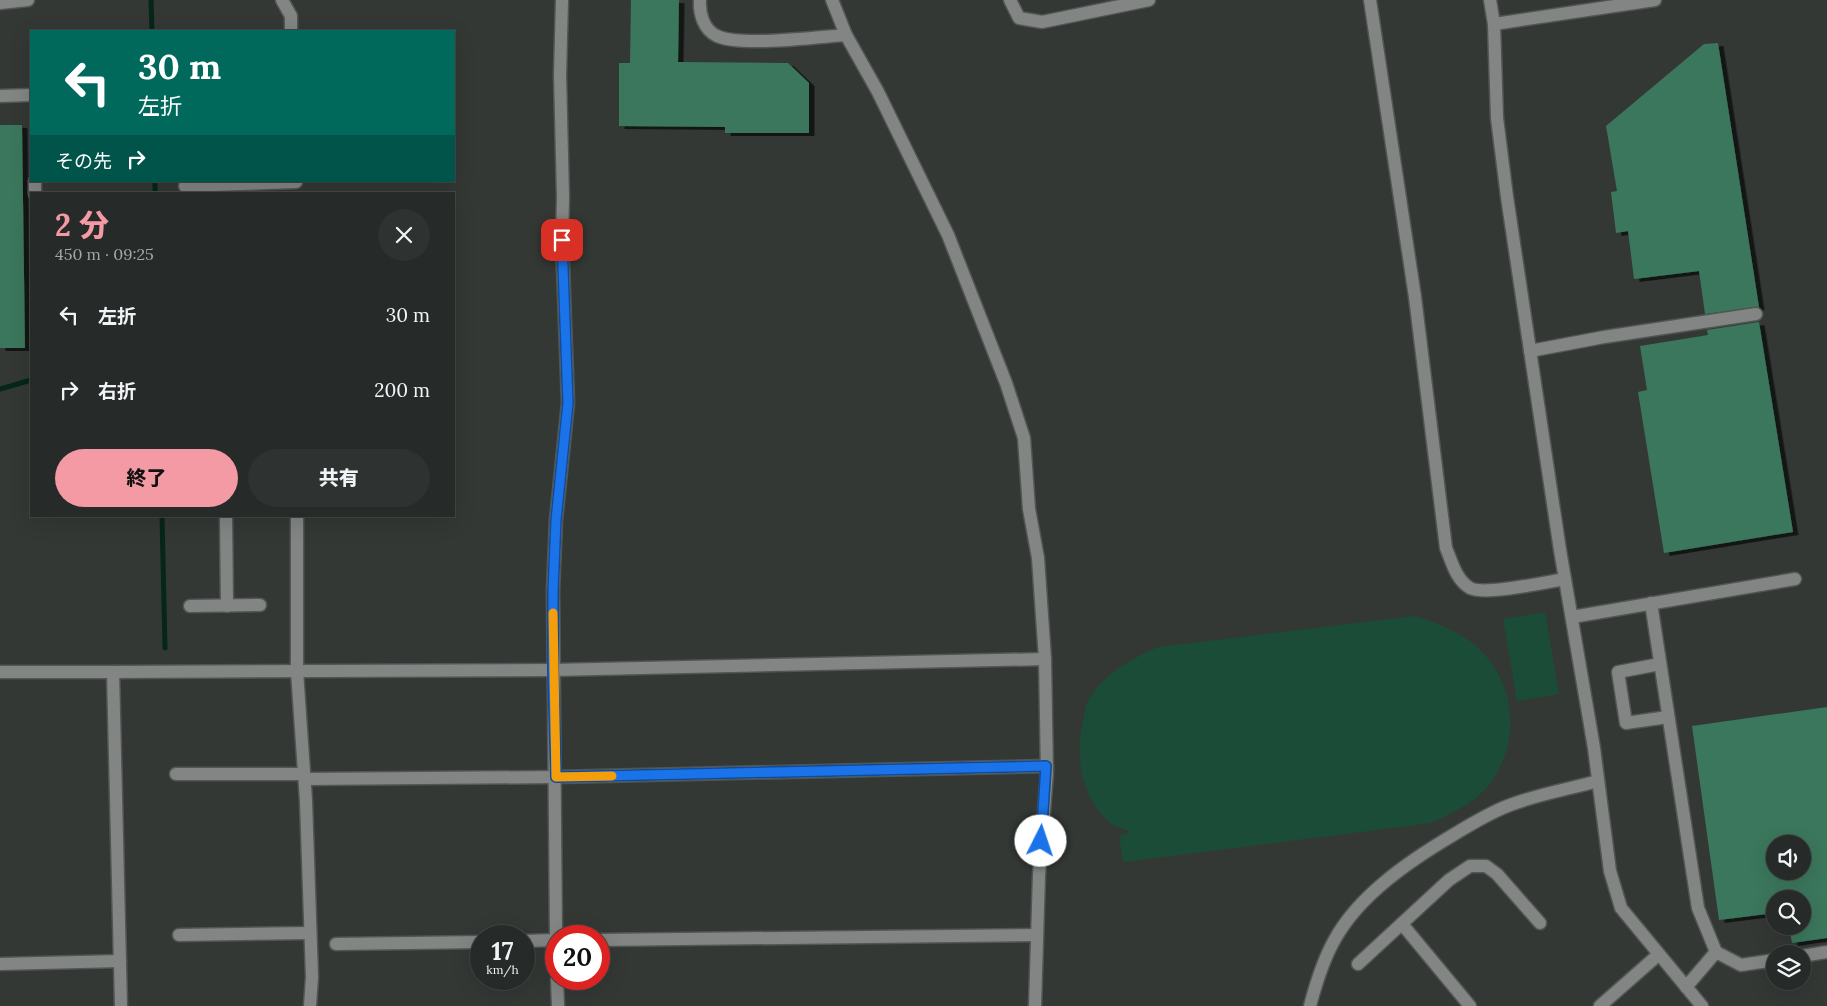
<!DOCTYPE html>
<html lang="ja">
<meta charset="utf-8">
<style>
body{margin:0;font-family:Lora,"Noto Sans JP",serif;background:#2e3230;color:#f1f3f6;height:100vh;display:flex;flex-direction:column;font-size:19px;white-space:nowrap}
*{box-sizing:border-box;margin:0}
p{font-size:16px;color:#a4a7a8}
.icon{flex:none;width:28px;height:28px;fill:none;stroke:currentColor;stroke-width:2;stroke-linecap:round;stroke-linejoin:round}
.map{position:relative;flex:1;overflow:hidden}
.side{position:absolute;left:30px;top:192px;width:425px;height:325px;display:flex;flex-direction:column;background:#262a28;border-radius:0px;box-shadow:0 5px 20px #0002,0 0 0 1px #424645}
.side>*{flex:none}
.hud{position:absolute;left:30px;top:30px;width:425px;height:152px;border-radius:0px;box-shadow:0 5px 20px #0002,0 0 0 1px #424645;background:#00695c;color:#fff;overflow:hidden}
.buttons{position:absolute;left:1766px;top:835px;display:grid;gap:10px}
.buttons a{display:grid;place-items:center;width:45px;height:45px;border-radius:50%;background:#262a28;box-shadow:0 5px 20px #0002,0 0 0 1px #424645;font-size:25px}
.speed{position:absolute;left:470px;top:925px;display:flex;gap:10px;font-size:25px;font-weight:700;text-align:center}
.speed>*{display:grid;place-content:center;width:65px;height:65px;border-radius:50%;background:#262a28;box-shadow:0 5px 20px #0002,0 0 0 1px #424645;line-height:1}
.speed small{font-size:12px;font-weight:400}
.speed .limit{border:8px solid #d22;background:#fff;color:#111}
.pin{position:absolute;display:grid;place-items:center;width:42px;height:42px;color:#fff;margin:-21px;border-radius:10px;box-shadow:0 2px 8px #0006}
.me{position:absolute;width:55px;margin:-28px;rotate:4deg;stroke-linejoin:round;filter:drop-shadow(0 0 4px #0008)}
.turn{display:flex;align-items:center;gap:18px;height:105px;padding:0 25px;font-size:22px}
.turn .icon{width:65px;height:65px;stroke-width:2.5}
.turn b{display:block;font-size:35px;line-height:42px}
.then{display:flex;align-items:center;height:48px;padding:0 25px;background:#0003;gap:10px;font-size:19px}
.round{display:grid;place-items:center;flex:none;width:52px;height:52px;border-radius:26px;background:#2e3230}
.head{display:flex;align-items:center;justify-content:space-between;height:85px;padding:0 25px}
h1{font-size:30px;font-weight:800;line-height:38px;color:#f49aa4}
.action{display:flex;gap:10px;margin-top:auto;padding:10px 25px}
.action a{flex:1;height:58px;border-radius:30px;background:#f49aa4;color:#111;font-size:20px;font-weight:800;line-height:58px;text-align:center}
.action a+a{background:#2e3230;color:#f1f3f6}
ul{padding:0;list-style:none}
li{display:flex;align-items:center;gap:15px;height:75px;padding:0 25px}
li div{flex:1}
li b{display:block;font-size:19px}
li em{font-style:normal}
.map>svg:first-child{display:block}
.green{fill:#1b4c38}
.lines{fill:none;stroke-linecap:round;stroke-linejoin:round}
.stream{stroke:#062619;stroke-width:5}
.building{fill:#3b775c;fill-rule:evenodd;filter:url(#shadow)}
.minor-casing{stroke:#515653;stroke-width:15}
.minor{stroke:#838584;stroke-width:12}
.route-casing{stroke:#114b97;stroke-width:12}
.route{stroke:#1a73e8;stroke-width:9}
.slow{stroke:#f59e0b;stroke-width:9}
</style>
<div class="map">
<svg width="1827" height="1006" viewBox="0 0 1827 1006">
<defs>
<filter id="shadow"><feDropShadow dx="5.5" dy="3" stdDeviation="0" flood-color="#0009"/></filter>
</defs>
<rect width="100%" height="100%" fill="#333835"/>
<g class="green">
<path d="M1545 612 1559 694 1517 701 1503 619Z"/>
<path d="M1415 616C1437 623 1459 631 1477 647 1517 683 1521 743 1489 785 1475 803 1451 813 1432 823L1123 862 1119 836 1131 832C1125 829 1115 827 1110 823 1080 797 1074 753 1084 717 1085 712 1086 704 1089 699 1105 673 1131 659 1158 647Z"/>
</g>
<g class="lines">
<g class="stream">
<path d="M151 0 152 31"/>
<path d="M155 181V194"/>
<path d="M0 389 31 380"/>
<path d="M162 516 165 648"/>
</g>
</g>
<g class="building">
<path d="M631 0H679L678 62 788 63 809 83V133H725V127L619 126V63H630Z"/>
<path d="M1718 43 1759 307 1705 314 1699 271 1634 279 1628 231 1616 233 1611 192 1617 191 1606 126 1704 44Z"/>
<path d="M0 125H22L25 348H0Z"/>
<path d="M1759 322 1793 532 1664 553 1638 392 1647 390 1640 346 1708 335 1707 330Z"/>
<path d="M1827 707V938L1792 943 1789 926H1802V899H1775V913L1719 920 1692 726ZM1775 844H1802V871H1775Z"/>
</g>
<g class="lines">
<defs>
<g id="minor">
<path d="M282 0 291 16V31"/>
<path d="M700 0C699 14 704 30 717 36 741 47 817 37 846 35"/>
<path d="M832 0 846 35 878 92 948 235 1006 383 1024 438 1029 509 1038 558 1045 659 1047 773 1039 875 1035 1006"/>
<path d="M1010 0 1019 18 1042 22 1149 0"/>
<path d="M1370 0 1415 297 1446 548C1452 562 1456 580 1470 588 1485 596 1546 582 1565 579"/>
<path d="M1490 0 1494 24 1497 118 1507 197 1560 550 1594 748 1610 871 1621 908 1702 1006"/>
<path d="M0 3 28 0"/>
<path d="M1494 24 1655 0"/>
<path d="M0 96 31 95"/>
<path d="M185 186 296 182"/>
<path d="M35 194V181"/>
<path d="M1530 351 1604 337 1756 314"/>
<path d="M226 516 227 606"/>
<path d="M297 516V671L306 801 312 977 310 1006"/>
<path d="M1651 603 1698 908 1716 952 1741 965 1775 960"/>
<path d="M190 606 260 605"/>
<path d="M1572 617 1795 579"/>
<path d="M1660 664 1618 672 1626 723 1668 717"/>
<path d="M0 672H113"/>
<path d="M176 774H304"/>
<path d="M305 779 556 777 1047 766"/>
<path d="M1402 924 1470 1006"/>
<path d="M179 935 310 933"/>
<path d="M556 936 553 590 556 520 568 403 562 240 563 197 560 75 562 0"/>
<path d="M599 940 1037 935"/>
<path d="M524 941 556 940"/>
<path d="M336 944 481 942"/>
<path d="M1802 956 1827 952"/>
<path d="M0 964 120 961"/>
<path d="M1358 964 1449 880 1470 866H1486L1497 874 1540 923"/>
<path d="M557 979 558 1006"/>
<path d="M1686 987 1716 952"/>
<path d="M121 1006 113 672 553 670 1045 659"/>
<path d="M1310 1006C1316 983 1323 960 1335 939 1360 894 1411 860 1453 835 1471 824 1491 812 1510 805 1539 794 1569 789 1598 781"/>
<path d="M1600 1006 1658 955"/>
</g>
</defs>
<use href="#minor" class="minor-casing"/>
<use href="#minor" class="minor"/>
</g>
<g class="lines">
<defs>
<path id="route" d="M562 240 568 403 556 520 553 590V670L556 777 1046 766 1041 841"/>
</defs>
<use href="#route" class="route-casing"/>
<use href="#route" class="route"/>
<path class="slow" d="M553 613 556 777 612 776"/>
</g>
</svg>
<div class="buttons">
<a><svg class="icon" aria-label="sound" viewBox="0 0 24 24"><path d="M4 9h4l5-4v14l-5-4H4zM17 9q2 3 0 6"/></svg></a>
<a><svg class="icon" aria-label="search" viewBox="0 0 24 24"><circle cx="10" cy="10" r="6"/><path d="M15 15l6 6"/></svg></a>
<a><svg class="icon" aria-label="layers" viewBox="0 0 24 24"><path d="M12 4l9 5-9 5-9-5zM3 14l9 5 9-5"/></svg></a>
</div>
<div class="speed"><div>17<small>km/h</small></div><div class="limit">20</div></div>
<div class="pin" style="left:562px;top:240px;background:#d93025"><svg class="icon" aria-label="arrive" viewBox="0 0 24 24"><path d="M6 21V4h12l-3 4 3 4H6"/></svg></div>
<svg class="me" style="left:1041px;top:841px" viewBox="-20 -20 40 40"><circle r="19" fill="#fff"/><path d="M0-13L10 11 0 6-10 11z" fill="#1a73e8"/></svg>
<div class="hud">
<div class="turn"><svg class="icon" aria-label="left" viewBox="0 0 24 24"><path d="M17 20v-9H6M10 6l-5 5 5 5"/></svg><div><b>30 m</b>左折</div></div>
<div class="then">その先<svg class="icon" aria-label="right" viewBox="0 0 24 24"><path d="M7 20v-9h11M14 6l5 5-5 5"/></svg></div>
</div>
<section class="side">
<div class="head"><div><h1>2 分</h1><p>450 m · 09:25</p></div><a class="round"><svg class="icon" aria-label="close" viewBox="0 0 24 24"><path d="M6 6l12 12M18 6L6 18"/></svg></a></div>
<ul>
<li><svg class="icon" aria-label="left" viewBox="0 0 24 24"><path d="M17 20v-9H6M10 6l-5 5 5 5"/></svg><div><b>左折</b></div><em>30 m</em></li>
<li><svg class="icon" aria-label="right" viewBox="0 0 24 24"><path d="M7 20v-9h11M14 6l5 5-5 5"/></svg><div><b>右折</b></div><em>200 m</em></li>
</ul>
<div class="action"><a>終了</a><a>共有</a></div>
</section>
</div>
